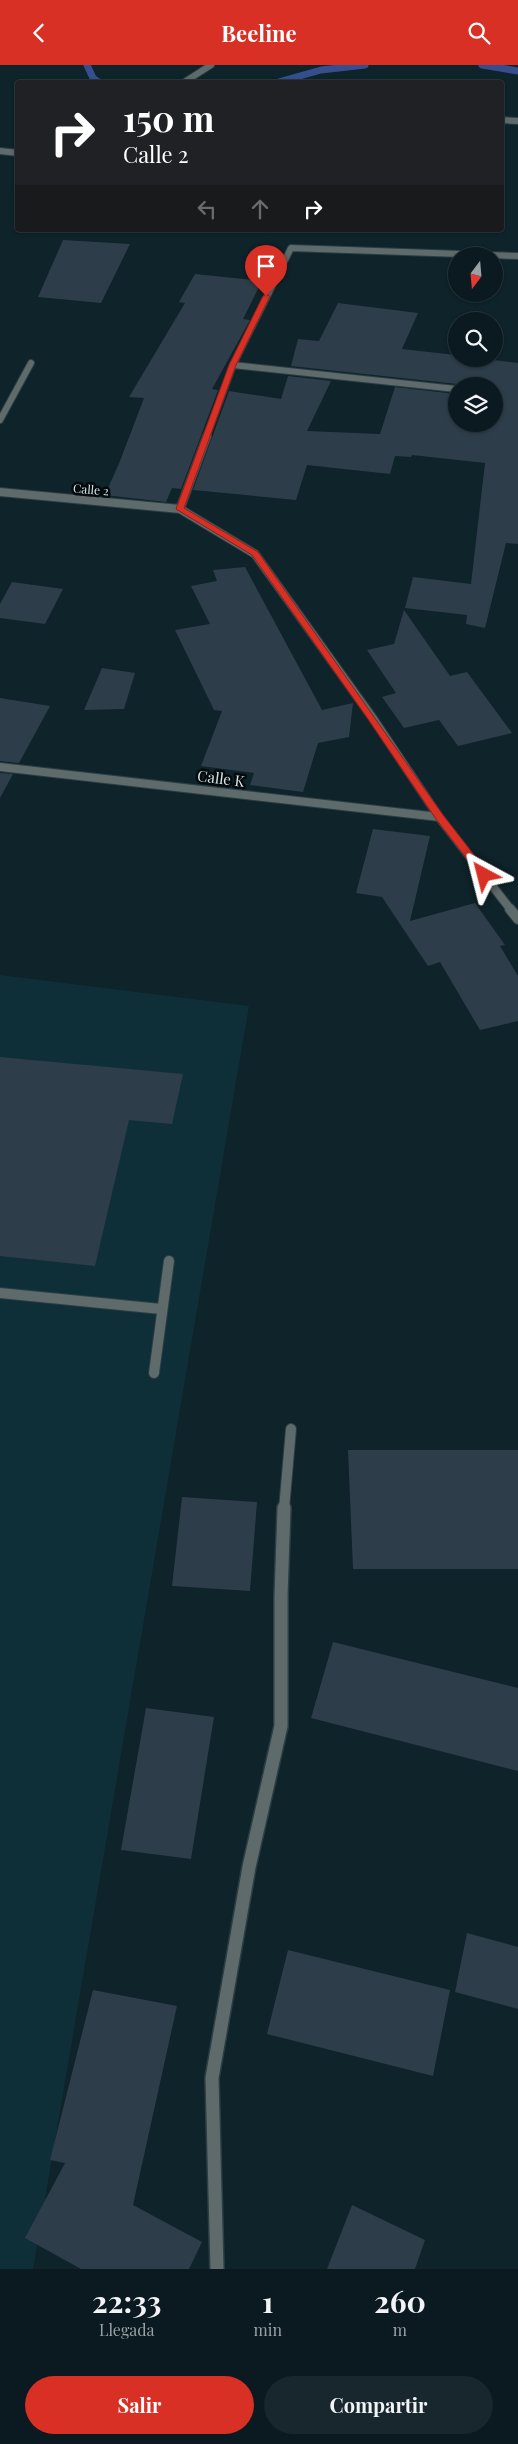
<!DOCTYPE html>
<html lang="es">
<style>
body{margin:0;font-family:"Playfair Display",serif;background:#18272d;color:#f1f3f6;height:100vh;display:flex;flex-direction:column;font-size:19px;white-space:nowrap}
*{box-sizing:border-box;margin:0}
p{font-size:16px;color:#99a1a5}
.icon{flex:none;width:28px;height:28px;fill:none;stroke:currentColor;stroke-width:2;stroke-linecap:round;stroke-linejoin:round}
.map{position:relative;height:2204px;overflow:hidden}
.side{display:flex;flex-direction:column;background:#0a1a20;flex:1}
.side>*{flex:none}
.top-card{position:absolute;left:15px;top:15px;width:489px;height:152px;border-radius:5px;box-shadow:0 1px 4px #0004,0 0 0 1px #2a383e;background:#202124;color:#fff;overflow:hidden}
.needle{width:32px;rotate:196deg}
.fabs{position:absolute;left:448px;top:182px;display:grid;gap:10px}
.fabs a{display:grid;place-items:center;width:55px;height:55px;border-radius:50%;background:#0a1a20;box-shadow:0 1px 4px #0004,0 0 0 1px #2a383e;font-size:25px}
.pin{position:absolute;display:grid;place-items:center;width:42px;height:42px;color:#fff;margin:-51px -21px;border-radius:50% 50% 50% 0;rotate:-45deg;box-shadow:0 0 5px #0007}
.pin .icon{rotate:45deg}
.me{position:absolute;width:55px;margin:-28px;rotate:322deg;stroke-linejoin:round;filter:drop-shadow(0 0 4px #0008)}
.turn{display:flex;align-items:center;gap:18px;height:105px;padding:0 25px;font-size:22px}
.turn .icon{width:65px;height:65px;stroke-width:2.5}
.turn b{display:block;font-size:35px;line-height:42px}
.lanes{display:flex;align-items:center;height:48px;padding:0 25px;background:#0003;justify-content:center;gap:25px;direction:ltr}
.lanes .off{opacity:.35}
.eta{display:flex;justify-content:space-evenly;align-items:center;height:85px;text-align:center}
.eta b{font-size:30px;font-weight:700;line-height:35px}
.primary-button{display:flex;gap:10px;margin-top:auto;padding:10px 25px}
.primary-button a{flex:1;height:58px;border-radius:30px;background:#d93025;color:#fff;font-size:20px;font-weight:700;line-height:58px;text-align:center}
.primary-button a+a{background:#18272d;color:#f1f3f6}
header{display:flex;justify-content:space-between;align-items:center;height:65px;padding:0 25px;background:#d93025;color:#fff;font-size:22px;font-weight:700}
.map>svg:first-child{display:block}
.built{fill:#0f2f38}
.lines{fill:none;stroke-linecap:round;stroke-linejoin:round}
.stream{stroke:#374e8e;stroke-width:7}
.building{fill:#2e3d4a}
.service-casing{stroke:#2a3e45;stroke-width:12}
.minor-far3-casing{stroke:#2a3e45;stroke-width:8}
.minor-far2-casing{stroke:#2a3e45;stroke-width:10}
.minor-far1-casing{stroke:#2a3e45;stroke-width:12}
.minor-casing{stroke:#2a3e45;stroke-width:16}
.service{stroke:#5f6a6a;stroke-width:10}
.minor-far3{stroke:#5f6a6a;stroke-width:6}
.minor-far2{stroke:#5f6a6a;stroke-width:8}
.minor-far1{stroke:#5f6a6a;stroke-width:10}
.minor{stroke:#5f6a6a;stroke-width:13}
.route{fill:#d93025;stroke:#8d1f18}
.labels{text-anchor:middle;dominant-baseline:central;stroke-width:5;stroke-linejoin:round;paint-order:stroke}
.far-street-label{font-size:12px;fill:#d9e5ea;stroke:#040b0e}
.street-label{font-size:15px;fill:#d9e5ea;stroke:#040b0e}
</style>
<header><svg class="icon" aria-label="back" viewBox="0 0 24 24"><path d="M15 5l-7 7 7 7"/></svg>Beeline<svg class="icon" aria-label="search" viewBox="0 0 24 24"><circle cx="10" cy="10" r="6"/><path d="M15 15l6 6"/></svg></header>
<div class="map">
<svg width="518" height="2204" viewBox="0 0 518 2204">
<rect width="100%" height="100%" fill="#0e232a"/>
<path class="built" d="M0 910 249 941 33 2204H0Z"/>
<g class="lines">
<g class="stream">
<path d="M87 0 93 13 100 18"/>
<path d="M482 0 518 6"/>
<path d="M275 18 321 5 365 0"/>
</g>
</g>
<g class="building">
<path d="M63 175 130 179 101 238 38 232Z"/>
<path d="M195 209 262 216 243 254 250 255 212 324 218 325 181 424 172 423 166 437 105 430 120 396 144 333 129 332 185 238 179 237Z"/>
<path d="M338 238 418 248 402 284 456 290V294H484L518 298V479L506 478 485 563 466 559 467 550 405 543 413 512 471 519 485 398 412 390 411 392 395 391 390 409 307 400 296 435 193 425 229 326 281 334 288 311 331 316 307 366 380 369 395 322 456 329V359H494V321H460L457 319 291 301 298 274 319 276Z"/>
<path d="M245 502 322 645 353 638 349 672 318 678 303 727 250 720 254 708 201 701 222 646 214 645 175 565 210 559 191 521 217 516 213 505Z"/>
<path d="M12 517 63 524 45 559 0 553V539Z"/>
<path d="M404 545 450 611 467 607 512 668 458 681 439 655 404 663 382 632 396 628 367 585 394 579Z"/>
<path d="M102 603 135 608 124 644 84 645Z"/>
<path d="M0 633 50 641 19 698 0 696Z"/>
<path d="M0 708 13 709 0 733Z"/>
<path d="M373 764 430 771 410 856 475 838 505 880 500 881 518 911V956L480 965 440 897 428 901 382 832 356 828Z"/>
<path d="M0 992 183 1009 172 1059 129 1055 95 1201 0 1191Z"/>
<path d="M348 1385H518V1504H353Z"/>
<path d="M182 1432 257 1437 250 1526 172 1521Z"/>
<path d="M333 1577 518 1623V1706L311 1653Z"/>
<path d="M146 1643 214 1652 191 1794 121 1785Z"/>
<path d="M467 1868 518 1882V1944L455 1927Z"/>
<path d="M288 1885 450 1925 433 2011 267 1969Z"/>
<path d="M93 1925 177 1941 133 2140 202 2177 189 2204H81L25 2173 65 2098 50 2095Z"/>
<path d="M352 2140 425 2175 415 2204H327Z"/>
</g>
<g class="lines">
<defs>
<g id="service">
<path d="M0 1228 161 1244"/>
<path d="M154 1308 169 1196"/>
</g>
<g id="minor-far3">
<path d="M183 18 211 0"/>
<path d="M501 55 518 56"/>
<path d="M0 86 18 88"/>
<path d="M233 300 456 324"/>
<path d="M0 355 31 298"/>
<path d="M206 373 233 300 291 183 518 191"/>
</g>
<g id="minor-far2">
<path d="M0 427 180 444 255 489 372 652 439 752 511 845"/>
<path d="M180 444 207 371"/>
<path d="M0 702 439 752"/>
</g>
<g id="minor-far1">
<path d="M510 844 518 854"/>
<path d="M284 1444 291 1364"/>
</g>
<path id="minor" d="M217 2204 212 2013 249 1802 281 1661V1531L284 1443"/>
</defs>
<use href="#service" class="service-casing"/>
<use href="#minor-far3" class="minor-far3-casing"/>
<use href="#minor-far2" class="minor-far2-casing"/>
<use href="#minor-far1" class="minor-far1-casing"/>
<use href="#minor" class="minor-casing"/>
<use href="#service" class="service"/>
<use href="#minor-far3" class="minor-far3"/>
<use href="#minor-far2" class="minor-far2"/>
<use href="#minor-far1" class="minor-far1"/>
<use href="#minor" class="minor"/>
</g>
<path class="route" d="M266 229 270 231 236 300 184 443 258 487 443 750 488 808V812H481L436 754 368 654 252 490 176 444 229 300 263 231Z"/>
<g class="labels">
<g class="far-street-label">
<text transform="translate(91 424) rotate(5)">Calle 2</text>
</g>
<g class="street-label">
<text transform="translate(221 713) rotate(7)">Calle K</text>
</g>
</g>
</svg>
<div class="fabs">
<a><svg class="needle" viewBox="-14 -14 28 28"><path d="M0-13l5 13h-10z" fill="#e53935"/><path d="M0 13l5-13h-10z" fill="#99a1a5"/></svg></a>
<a><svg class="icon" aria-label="search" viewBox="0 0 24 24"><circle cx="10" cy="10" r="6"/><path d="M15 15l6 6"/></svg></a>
<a><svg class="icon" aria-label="layers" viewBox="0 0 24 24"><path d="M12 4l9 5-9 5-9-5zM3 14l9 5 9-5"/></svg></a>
</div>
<div class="pin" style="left:266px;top:231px;background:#d93025"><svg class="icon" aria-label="arrive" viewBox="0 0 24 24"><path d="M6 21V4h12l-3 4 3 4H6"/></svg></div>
<svg class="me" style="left:484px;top:810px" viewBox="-20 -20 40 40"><path d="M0-17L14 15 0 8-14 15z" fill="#d93025" stroke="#fff" stroke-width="4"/></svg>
<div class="top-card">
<div class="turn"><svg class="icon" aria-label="right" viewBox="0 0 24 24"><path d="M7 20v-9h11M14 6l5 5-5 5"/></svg><div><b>150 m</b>Calle 2</div></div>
<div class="lanes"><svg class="icon off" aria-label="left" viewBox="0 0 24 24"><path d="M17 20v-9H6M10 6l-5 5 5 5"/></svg><svg class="icon off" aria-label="ahead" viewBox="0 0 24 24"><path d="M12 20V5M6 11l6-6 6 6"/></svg><svg class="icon" aria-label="right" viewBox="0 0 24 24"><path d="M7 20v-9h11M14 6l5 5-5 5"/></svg></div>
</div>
</div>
<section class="side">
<div class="eta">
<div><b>22:33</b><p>Llegada</p></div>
<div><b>1</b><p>min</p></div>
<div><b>260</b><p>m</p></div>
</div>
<div class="primary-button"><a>Salir</a><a>Compartir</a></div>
</section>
